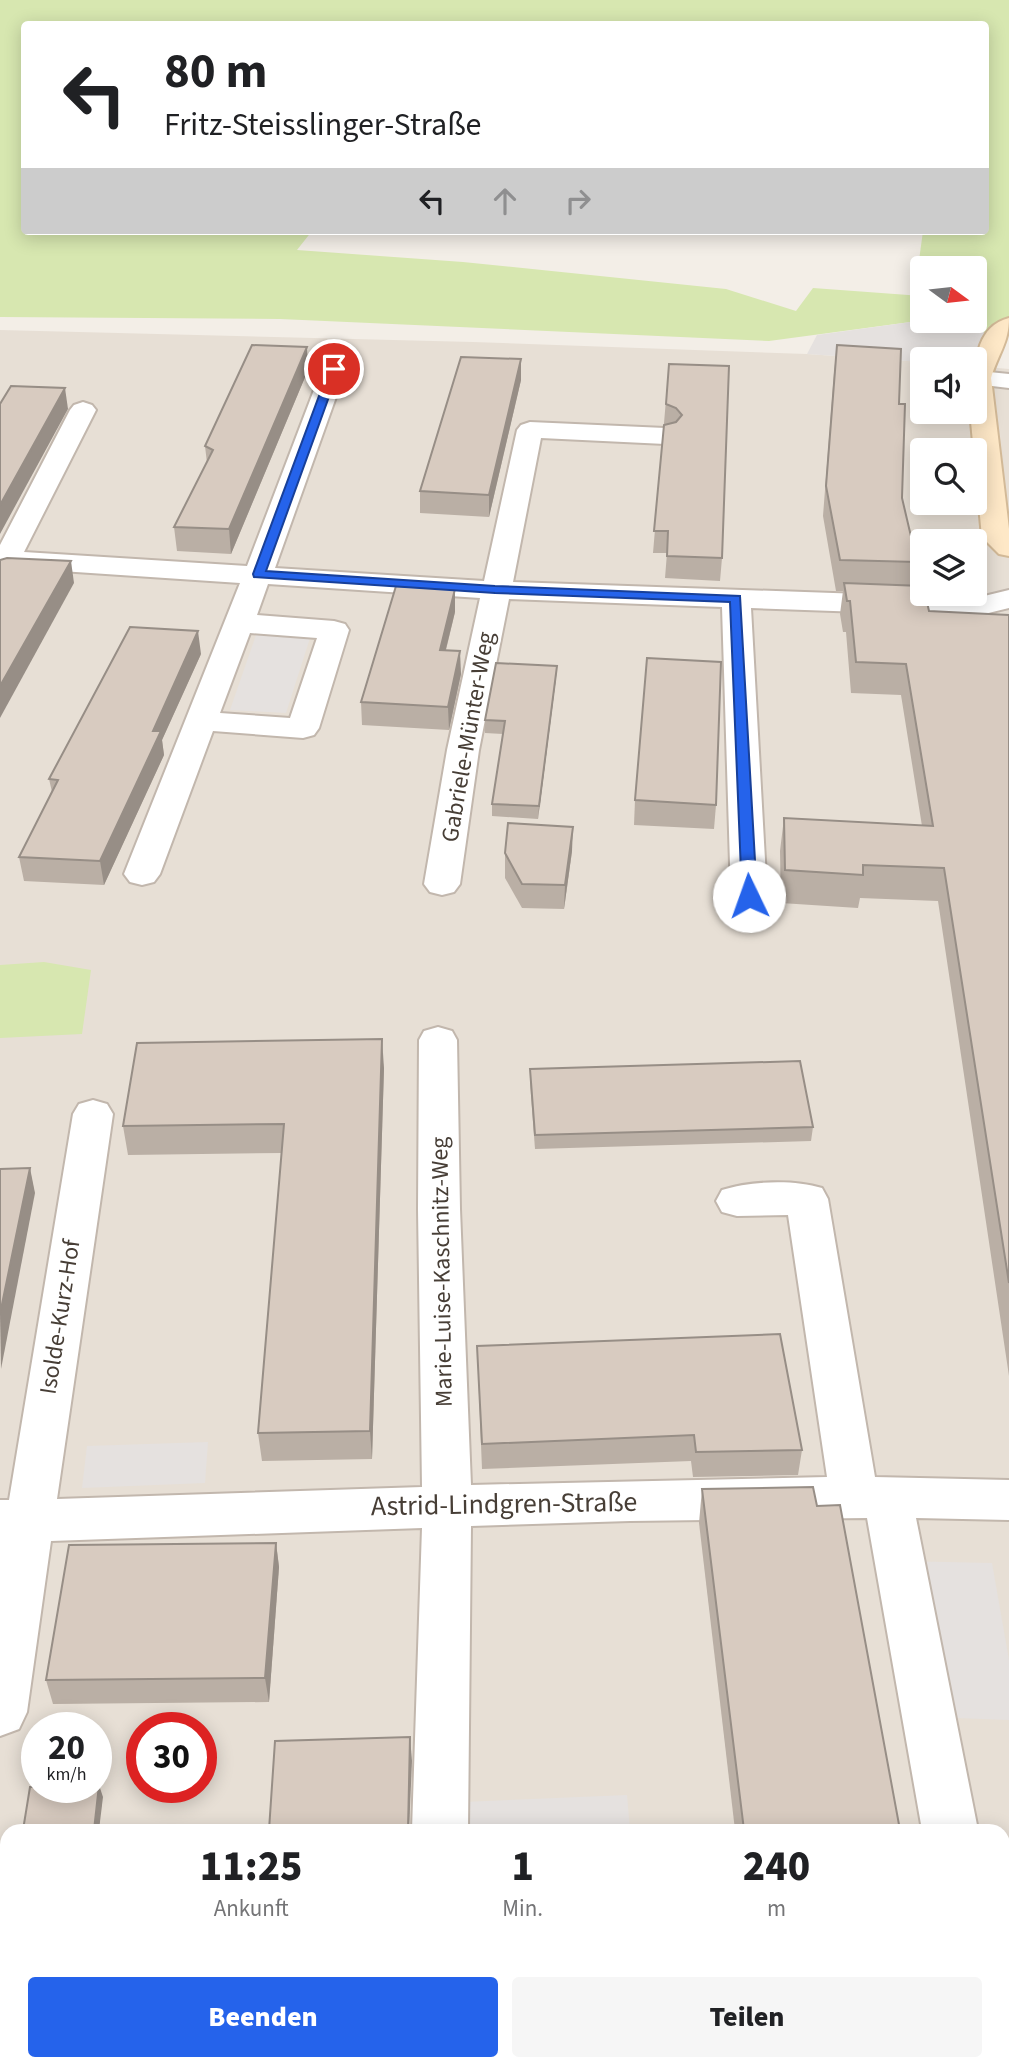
<!DOCTYPE html>
<html lang="de">
<meta charset="utf-8">
<style>
body{margin:0;font-family:"Source Sans 3",sans-serif;background:#f6f6f6;color:#202124;height:100vh;display:flex;flex-direction:column;font-size:26px;white-space:nowrap}
*{box-sizing:border-box;margin:0}
p{font-size:23px;color:#757577}
.icon{flex:none;width:38px;height:38px;fill:none;stroke:currentColor;stroke-width:2;stroke-linecap:round;stroke-linejoin:round}
.map{position:relative;flex:1;overflow:hidden}
.sheet{position:absolute;left:0px;top:1824px;width:1010px;height:247px;display:flex;flex-direction:column;background:#fff;border-radius:21px 21px 0 0;box-shadow:0 4px 18px #0003}
.sheet>*{flex:none}
.banner{position:absolute;left:21px;top:21px;width:968px;height:214px;border-radius:7px;box-shadow:0 4px 18px #0003;background:#fff;color:#202124;overflow:hidden}
.needle{width:46px;rotate:105deg}
.buttons{position:absolute;left:910px;top:256px;display:grid;gap:14px}
.buttons a{display:grid;place-items:center;width:77px;height:77px;border-radius:7px;background:#fff;box-shadow:0 4px 18px #0003;font-size:35px}
.speed{position:absolute;left:21px;top:1712px;display:flex;gap:14px;font-size:35px;font-weight:700;text-align:center}
.speed>*{display:grid;place-content:center;width:91px;height:91px;border-radius:50%;background:#fff;box-shadow:0 4px 18px #0003;line-height:1}
.speed small{font-size:18px;font-weight:400}
.speed .limit{border:10px solid #d22;background:#fff;color:#111}
.pin{position:absolute;display:grid;place-items:center;width:60px;height:60px;color:#fff;margin:-30px;border:4px solid #fff;border-radius:50%;box-shadow:0 2px 7px #0007}
.me{position:absolute;width:77px;margin:-38px;rotate:357deg;stroke-linejoin:round;filter:drop-shadow(0 0 5px #0008)}
.turn{display:flex;align-items:center;gap:24px;height:147px;padding:0 28px;font-size:32px}
.turn .icon{width:91px;height:91px;stroke-width:2.5}
.turn b{display:block;font-size:49px;line-height:60px}
.lanes{display:flex;align-items:center;height:66px;padding:0 28px;background:#0003;justify-content:center;gap:35px;direction:ltr}
.lanes .off{opacity:.35}
.eta{display:flex;justify-content:space-evenly;align-items:center;height:119px;text-align:center}
.eta b{font-size:42px;font-weight:800;line-height:49px}
.primary-button{display:flex;gap:14px;margin-top:auto;padding:14px 28px}
.primary-button a{flex:1;height:80px;border-radius:7px;background:#2563eb;color:#fff;font-size:28px;font-weight:800;line-height:80px;text-align:center}
.primary-button a+a{background:#f6f6f6;color:#202124}
.map>svg:first-child{display:block}
.residential{fill:#e7dfd5;fill-rule:evenodd}
.green{fill:#d7e7b0;fill-rule:evenodd}
.parking{fill:#e5e1df}
.lines{fill:none;stroke-linecap:round;stroke-linejoin:round}
.street-casing{stroke:#c2b7ad;stroke-width:4}
.secondary-casing{stroke:#d3ba98;stroke-width:4}
.street{fill:#fff;fill-rule:evenodd}
.secondary{fill:#fee8c7;fill-rule:evenodd}
.wall{fill:#baafa5}
.shaded-wall{fill:#978e86}
.building{fill:#d8cbc0;stroke:#978e86;stroke-width:2}
.route{fill:#2563eb;stroke:#184099;stroke-width:2}
.labels{text-anchor:middle;dominant-baseline:central;stroke-width:5;stroke-linejoin:round;paint-order:stroke}
.street-label{font-size:24px;fill:#473e36;stroke:#fff}
.near-street-label{font-size:28px;fill:#473e36;stroke:#fff}
</style>
<div class="map">
<svg width="1009" height="2069" viewBox="0 0 1009 2069">
<rect width="100%" height="100%" fill="#f3eee7"/>
<path class="residential" d="M0 330 473 342 807 354 922 362V411H975V366L1009 369V2069H0ZM922 450H975V502H922ZM922 541H975V593H922ZM37 1727H96V1787H37ZM142 1727H201V1787H142ZM7 1830H1003V2063H7Z"/>
<g class="green">
<path d="M0 0H1009V325L998 335 918 321 769 341 280 319 0 317ZM24 24H985V231H923L916 283 922 284V268H975V320H922V296L813 288 796 311 726 289 463 262 297 250 312 231H24Z"/>
<path d="M44 962 91 970 82 1034 0 1038V965Z"/>
</g>
<g class="parking">
<path d="M918 321 988 333 972 359H922V362L807 354 817 335Z"/>
<path d="M256 635 310 638 286 713 230 710Z"/>
<path d="M208 1442 205 1483 82 1488 87 1446Z"/>
<path d="M899 1561 992 1563 1009 1660V1720L929 1717Z"/>
<path d="M627 1795 630 1830H440L439 1803Z"/>
</g>
<g class="lines">
<defs>
<g id="street">
<path d="M334 362 343 364 346 369 275 568 484 581 517 430 521 425 530 422 665 428 674 431 678 436 674 441 665 444 541 438 513 582 976 598 1009 590V608L976 616 751 608 767 896 762 904 749 907 736 904 731 896 722 607 509 599 479 750 460 884 454 892 442 895 430 892 424 884 447 750 480 598 268 584 257 615 334 621 345 624 349 630 319 728 314 735 303 738 213 731 160 874 154 882 142 885 130 882 124 874 240 583 16 568 10 578 0 581V545L70 410 74 405 83 402 92 405 96 410 24 552 247 566 322 369 325 364ZM250 633 317 638 290 718 220 713Z"/>
<path d="M979 371 1009 374V388L975 384V372Z"/>
<path d="M438 1027 452 1031 457 1040 460 1209 471 1485 827 1477 788 1215 737 1216 722 1212 716 1201 722 1190C751 1181 793 1179 822 1188L828 1199 875 1477 1009 1480V1520L916 1518 978 1830H922L867 1518 630 1521 471 1526 468 1830H412L422 1528 51 1541 27 1712 19 1729 0 1736V1500H9L73 1114 79 1104 93 1100 107 1104 113 1114 57 1499 422 1487 418 1209 419 1040 424 1031Z"/>
<path d="M1003 2036 1009 2039V2069H965L964 2063H1003Z"/>
</g>
<path id="secondary" d="M1009 318C1009 343 998 354 991 378L1009 529V556L999 554 982 537 970 411H975C975 380 969 328 1009 318Z"/>
</defs>
<use href="#street" class="street-casing"/>
<use href="#secondary" class="secondary-casing"/>
<use href="#street" class="street"/>
<use href="#secondary" class="secondary"/>
</g>
<g class="wall">
<path d="M837 345 899 404 902 498 917 562 914 586 929 611 1009 615V1376L938 901 860 898 858 908 781 903 780 851 784 818 922 826 901 695 851 693 846 632H843L840 614 843 591H836L823 516 834 373Z"/>
<path d="M521 359V380L489 517 420 513V491Z"/>
<path d="M669 364 722 558 720 581 665 578 667 553H653Z"/>
<path d="M308 370 231 554 177 551 174 527 207 463 205 446Z"/>
<path d="M455 612 446 650 461 674 449 730 362 725 361 702Z"/>
<path d="M201 654 162 740 164 755 104 885 24 881 19 857 52 792 49 779Z"/>
<path d="M556 678 538 819 492 816V804L503 734 485 733V720Z"/>
<path d="M635 800 716 805 714 829 634 825Z"/>
<path d="M572 851 564 909 522 908 505 878V853Z"/>
<path d="M384 1068 372 1459 262 1461 258 1433 282 1153 128 1155 123 1126Z"/>
<path d="M530 1069 813 1127 811 1141 535 1149 530 1082Z"/>
<path d="M477 1346 802 1450 798 1475 693 1477 691 1461 482 1469Z"/>
<path d="M702 1489 817 1506 900 1830H735L699 1523Z"/>
<path d="M276 1543 279 1567 269 1702 53 1704 46 1680Z"/>
</g>
<g class="shaded-wall">
<path d="M307 347 308 370 231 554 229 529Z"/>
<path d="M521 359V380L489 517V495Z"/>
<path d="M65 388 68 409 0 534V505Z"/>
<path d="M71 561 74 583 0 718V686Z"/>
<path d="M455 589V612L440 673V650Z"/>
<path d="M198 631 201 654 162 740 164 755 104 885 100 861 153 731Z"/>
<path d="M460 651 461 674 449 730 448 707Z"/>
<path d="M557 666 556 678 538 819 539 806Z"/>
<path d="M573 827 572 851 564 909 565 885Z"/>
<path d="M382 1039 384 1068 372 1459 370 1431Z"/>
<path d="M30 1168 35 1193 1 1369 0 1314Z"/>
<path d="M276 1543 279 1567 269 1702 265 1678Z"/>
<path d="M410 1737 412 1761 409 1830H408Z"/>
<path d="M99 1785 103 1797 99 1830H94Z"/>
<path d="M67 2063H73L72 2069H67Z"/>
</g>
<g class="building">
<path d="M252 345 307 347 229 529 174 527 213 450 205 446Z"/>
<path d="M837 345 901 349 899 404H905L902 498 917 562 840 560 826 486Z"/>
<path d="M461 357 521 359 489 495 420 491Z"/>
<path d="M669 364 729 366 722 558 667 556 668 531H654L664 425 676 422 682 415 676 408 666 404Z"/>
<path d="M11 386 65 388 0 505V404Z"/>
<path d="M7 558 71 561 0 686V560Z"/>
<path d="M844 583 922 586V593H925L929 611 1009 615V1283L944 868 863 865V875L785 870 784 818 933 826 906 664 856 662 850 601H847Z"/>
<path d="M396 586 455 589 440 650 460 651 448 707 361 702Z"/>
<path d="M130 627 198 631 153 731H161L100 861 19 857 58 780 49 779Z"/>
<path d="M647 658 721 662 716 805 635 800Z"/>
<path d="M496 663 557 666 539 806 492 804 505 721 485 720Z"/>
<path d="M508 823 573 827 565 885 522 884 505 853Z"/>
<path d="M382 1039 370 1431 258 1433 284 1124 123 1126 137 1043Z"/>
<path d="M800 1061 813 1127 535 1135 530 1069Z"/>
<path d="M30 1168 0 1314V1169Z"/>
<path d="M780 1334 802 1450 696 1452 694 1435 482 1444 477 1346Z"/>
<path d="M813 1487 817 1506 840 1505 900 1830H744L702 1489Z"/>
<path d="M276 1543 265 1678 46 1680 69 1545Z"/>
<path d="M410 1737 408 1830H269L275 1741Z"/>
<path d="M96 1785H99L94 1830H23L30 1787H96Z"/>
<path d="M7 1919V2063H67V2069H0V1981Z"/>
<rect x="255" y="2063" width="152" height="6"/>
</g>
<path class="route" d="M334 366 339 369 266 571 495 586 740 596 757 896 755 900H744L742 896 730 602 495 593 254 577 253 574 329 369Z"/>
<g class="labels">
<g class="street-label">
<text transform="translate(468 737) rotate(-80)">Gabriele-Münter-Weg</text>
<text transform="translate(442 1272) rotate(-91)">Marie-Luise-Kaschnitz-Weg</text>
<text transform="translate(60 1317) rotate(-81)">Isolde-Kurz-Hof</text>
</g>
<g class="near-street-label">
<text transform="translate(504 1504) rotate(-1)">Astrid-Lindgren-Straße</text>
</g>
</g>
</svg>
<div class="buttons">
<a><svg class="needle" viewBox="-14 -14 28 28"><path d="M0-13l5 13h-10z" fill="#e53935"/><path d="M0 13l5-13h-10z" fill="#757577"/></svg></a>
<a><svg class="icon" aria-label="sound" viewBox="0 0 24 24"><path d="M4 9h4l5-4v14l-5-4H4zM17 9q2 3 0 6"/></svg></a>
<a><svg class="icon" aria-label="search" viewBox="0 0 24 24"><circle cx="10" cy="10" r="6"/><path d="M15 15l6 6"/></svg></a>
<a><svg class="icon" aria-label="layers" viewBox="0 0 24 24"><path d="M12 4l9 5-9 5-9-5zM3 14l9 5 9-5"/></svg></a>
</div>
<div class="speed"><div>20<small>km/h</small></div><div class="limit">30</div></div>
<div class="pin" style="left:334px;top:369px;background:#d93025"><svg class="icon" aria-label="arrive" viewBox="0 0 24 24"><path d="M6 21V4h12l-3 4 3 4H6"/></svg></div>
<svg class="me" style="left:749px;top:896px" viewBox="-20 -20 40 40"><circle r="19" fill="#fff"/><path d="M0-13L10 11 0 6-10 11z" fill="#2563eb"/></svg>
<div class="banner">
<div class="turn"><svg class="icon" aria-label="left" viewBox="0 0 24 24"><path d="M17 20v-9H6M10 6l-5 5 5 5"/></svg><div><b>80 m</b>Fritz-Steisslinger-Straße</div></div>
<div class="lanes"><svg class="icon" aria-label="left" viewBox="0 0 24 24"><path d="M17 20v-9H6M10 6l-5 5 5 5"/></svg><svg class="icon off" aria-label="ahead" viewBox="0 0 24 24"><path d="M12 20V5M6 11l6-6 6 6"/></svg><svg class="icon off" aria-label="right" viewBox="0 0 24 24"><path d="M7 20v-9h11M14 6l5 5-5 5"/></svg></div>
</div>
<section class="sheet">
<div class="eta">
<div><b>11:25</b><p>Ankunft</p></div>
<div><b>1</b><p>Min.</p></div>
<div><b>240</b><p>m</p></div>
</div>
<div class="primary-button"><a>Beenden</a><a>Teilen</a></div>
</section>
</div>
